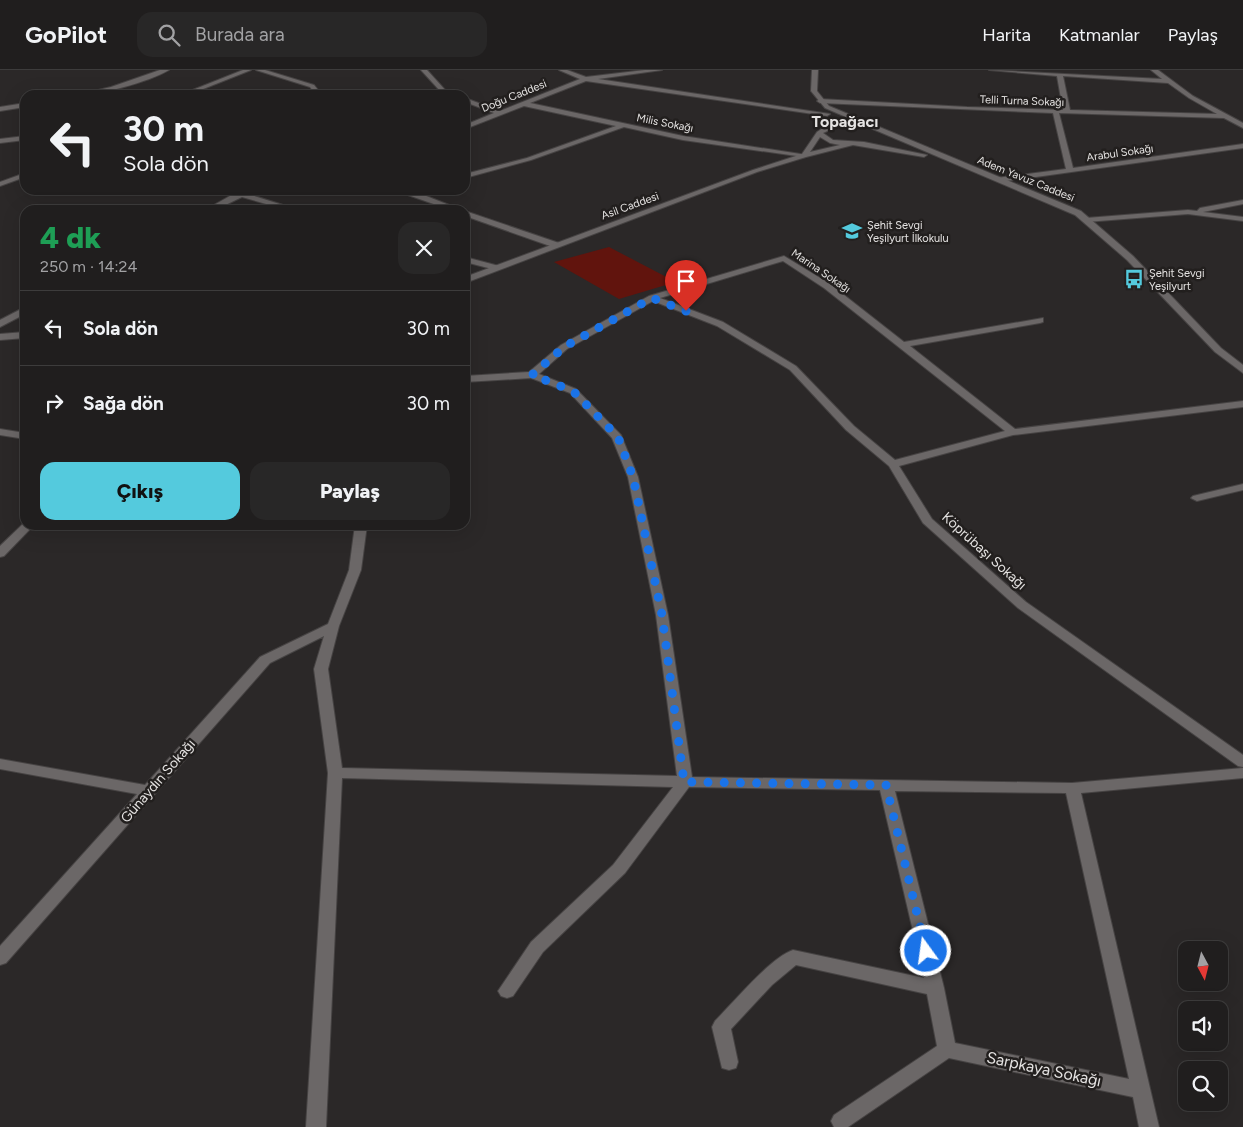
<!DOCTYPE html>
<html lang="tr">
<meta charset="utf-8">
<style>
body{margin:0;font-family:Figtree,sans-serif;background:#282727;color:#f1f3f6;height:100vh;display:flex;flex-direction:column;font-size:19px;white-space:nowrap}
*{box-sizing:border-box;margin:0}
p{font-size:16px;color:#a2a2a4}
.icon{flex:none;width:28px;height:28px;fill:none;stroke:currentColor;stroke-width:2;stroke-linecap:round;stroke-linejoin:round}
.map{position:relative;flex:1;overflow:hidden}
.details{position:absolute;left:20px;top:135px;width:450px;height:325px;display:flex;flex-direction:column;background:#201e1e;border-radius:15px;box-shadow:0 5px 20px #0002,0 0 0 1px #3d3c3c}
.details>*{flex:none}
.guide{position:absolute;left:20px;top:20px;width:450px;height:105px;border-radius:15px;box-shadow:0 5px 20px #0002,0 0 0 1px #3d3c3c;background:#201e1e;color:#f1f3f6;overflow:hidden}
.needle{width:32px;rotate:173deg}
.buttons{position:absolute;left:1178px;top:871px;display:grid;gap:10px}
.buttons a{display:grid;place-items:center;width:50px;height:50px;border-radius:10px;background:#201e1e;box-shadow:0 5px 20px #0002,0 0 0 1px #3d3c3c;font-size:25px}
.pin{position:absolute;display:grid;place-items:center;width:42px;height:42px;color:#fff;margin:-51px -21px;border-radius:50% 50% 50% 0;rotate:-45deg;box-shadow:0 0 5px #0007}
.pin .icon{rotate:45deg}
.me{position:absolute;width:55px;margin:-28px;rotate:346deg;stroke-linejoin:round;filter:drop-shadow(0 0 4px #0008)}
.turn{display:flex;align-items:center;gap:18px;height:105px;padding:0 20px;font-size:22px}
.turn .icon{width:65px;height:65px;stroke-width:2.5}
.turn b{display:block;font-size:35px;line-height:42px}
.round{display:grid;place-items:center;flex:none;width:52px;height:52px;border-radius:15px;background:#282727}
.headline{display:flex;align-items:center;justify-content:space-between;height:85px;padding:0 20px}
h1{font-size:30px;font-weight:800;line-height:38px;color:#1e9e55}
.cta{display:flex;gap:10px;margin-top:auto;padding:10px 20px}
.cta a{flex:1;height:58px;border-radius:15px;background:#54cadd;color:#111;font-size:20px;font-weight:800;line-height:58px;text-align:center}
.cta a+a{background:#282727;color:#f1f3f6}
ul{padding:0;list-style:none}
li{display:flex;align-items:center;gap:15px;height:75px;padding:0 20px;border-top:1px solid #3d3c3c}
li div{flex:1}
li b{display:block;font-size:19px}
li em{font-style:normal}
header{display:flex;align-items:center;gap:30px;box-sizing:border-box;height:70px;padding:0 25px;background:#201e1e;border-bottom:1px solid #3d3c3c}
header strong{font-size:24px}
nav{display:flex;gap:28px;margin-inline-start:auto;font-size:18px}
.search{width:350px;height:45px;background:#282727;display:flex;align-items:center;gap:12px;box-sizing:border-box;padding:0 18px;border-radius:15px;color:#a2a2a4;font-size:19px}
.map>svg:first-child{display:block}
.green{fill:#61140d}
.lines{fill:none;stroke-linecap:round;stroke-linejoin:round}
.minor-casing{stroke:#464343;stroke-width:2}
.tertiary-casing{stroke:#464343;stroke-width:2}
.minor{fill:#6b6767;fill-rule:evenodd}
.tertiary{fill:#6b6767;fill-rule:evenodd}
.route{stroke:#1a73e8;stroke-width:9;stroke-dasharray:0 16.2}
.labels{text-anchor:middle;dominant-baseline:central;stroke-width:5;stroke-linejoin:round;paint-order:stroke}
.far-street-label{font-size:11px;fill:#e5e3e2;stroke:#221f1e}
.far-poi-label{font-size:11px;fill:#e5e3e2;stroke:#221f1e;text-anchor:start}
.street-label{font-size:14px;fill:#e5e3e2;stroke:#221f1e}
.far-district-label{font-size:16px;font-weight:bold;fill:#e5e3e2;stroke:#221f1e}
.near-street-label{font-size:16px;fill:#e5e3e2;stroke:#221f1e}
</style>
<header>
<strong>GoPilot</strong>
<div class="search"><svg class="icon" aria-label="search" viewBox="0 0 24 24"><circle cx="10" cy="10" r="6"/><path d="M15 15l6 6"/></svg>Burada ara</div>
<nav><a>Harita</a><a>Katmanlar</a><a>Paylaş</a></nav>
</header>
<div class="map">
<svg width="1243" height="1057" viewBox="0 0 1243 1057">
<rect width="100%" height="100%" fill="#2b2828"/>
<path class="green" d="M609 177 676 212 619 229 554 192Z"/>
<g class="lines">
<defs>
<g id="minor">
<path d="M160 0H169C149 12 100 25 77 25L111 17Z"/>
<path d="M243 0H251L188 25H180Z"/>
<path d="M256 0H265L314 15 322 25H316L310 17Z"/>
<path d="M421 0H427L446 21 456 25 442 23Z"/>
<path d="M559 0H567L586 7 645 0H662L598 9 830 44 827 46 586 11 530 33 683 66 807 85 804 87 683 70 624 57 531 90 465 108V104L527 88 616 56 524 36 465 59V55L494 43 465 32V28L500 41 580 9Z"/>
<path d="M989 0 1162 9 1151 0H1158L1193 26 1243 53V58L1224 48 1059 43 1073 98 1243 74V78L999 112 995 110 996 108 1066 99 1053 43 820 33 817 31 820 29 967 37 1063 40 1057 6ZM1063 6 1168 13 1189 28 1217 44 1070 40Z"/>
<path d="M25 33V37L0 41V37Z"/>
<path d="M25 66V70L0 73V69Z"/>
<path d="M25 103V107L0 116V112Z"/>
<path d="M246 120 251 122 248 124 299 140H287L242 127 215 140H205L237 122Z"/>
<path d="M407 120H420L416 122 462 140H451L405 124 404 122Z"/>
<path d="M1243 130V134L1203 142 1243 147V151L1188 144 1086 152 1082 150 1086 148 1188 140 1197 141 1200 138Z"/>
<path d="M465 141 559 173 560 175 553 177 465 146Z"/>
<path d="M784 186 830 214 904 272 1043 248V252L1040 253 910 276 1015 359 1243 331V337L1013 365 899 396 932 449 1026 532 1243 685V697L1238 696 1018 538 923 453 889 396 846 360 790 300 717 256 653 231 567 279 539 304 576 319 621 365 638 407 668 545 692 707 1072 713 1243 698V708L1081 723 1159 1057H1139L1133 1027 949 988 848 1057H834L831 1051 834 1045 937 976 927 924 796 895 772 915 731 959 738 992 736 998 729 1000 722 998 712 957 715 951C733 933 770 888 793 880L924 908 880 720 689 717 625 803 543 882 513 926 507 928 501 926 498 921 531 872 613 795 673 717 342 708 326 1057H306L328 703 314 599 324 566 270 593 6 893 0 895V876L137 724 0 699V689L145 715 260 587 328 554 349 500 355 455H367L361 500 339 556 328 599 342 698 677 706 656 545 628 407 612 368 570 323 531 308 465 312V306L529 302 561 275 649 226ZM783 191 824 218 1005 361 895 390 854 356 796 296 723 252 660 228ZM895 721 1066 723 1129 1009 955 973 944 918Z"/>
<path d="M465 187 499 196 500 198 496 200 465 192Z"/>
<path d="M25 237V244L0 257V250Z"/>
<path d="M0 359 25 363V369L0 365Z"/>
<path d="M1243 414V420L1197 431 1191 428 1193 426Z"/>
<path d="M25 452V455H34L4 486 0 487V476Z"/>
</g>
<g id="tertiary">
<path d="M812 0H818L817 21 829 36 1081 141 1133 186 1221 278 1243 295V303L1215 282 1127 190 1075 145 861 54 859 57 838 56 823 63 833 70 864 72 927 85 924 87 853 75 806 87 757 102 465 213V207L753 100 802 84 817 62 829 54 838 52 860 53 825 38 811 21ZM820 67 830 73 840 75 810 82Z"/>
<path d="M25 262V268L0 270V264Z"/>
</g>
</defs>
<use href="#minor" class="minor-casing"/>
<use href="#tertiary" class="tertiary-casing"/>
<use href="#minor" class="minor"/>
<use href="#tertiary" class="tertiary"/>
</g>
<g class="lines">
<path class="route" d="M686 241 652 228 564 277 532 305 573 321 618 367 633 407 662 545 684 712 886 715 926 881"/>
</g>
<defs>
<symbol id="school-bare" viewBox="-9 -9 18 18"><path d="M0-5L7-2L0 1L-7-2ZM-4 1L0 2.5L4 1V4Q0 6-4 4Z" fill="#54cadd" stroke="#221f1e" stroke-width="2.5" paint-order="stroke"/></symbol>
<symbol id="bus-bare" viewBox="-9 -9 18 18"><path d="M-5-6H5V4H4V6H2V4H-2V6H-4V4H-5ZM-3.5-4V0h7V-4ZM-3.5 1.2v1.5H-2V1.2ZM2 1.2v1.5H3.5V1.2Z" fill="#54cadd" stroke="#221f1e" stroke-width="2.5" paint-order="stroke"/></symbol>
</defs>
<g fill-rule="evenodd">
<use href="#school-bare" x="838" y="147" width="28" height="28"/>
<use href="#bus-bare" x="1120" y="195" width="28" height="28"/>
</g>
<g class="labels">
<g class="far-street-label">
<text transform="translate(514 26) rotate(-22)">Doğu Caddesi</text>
<text transform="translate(1022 31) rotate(2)">Telli Turna Sokağı</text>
<text transform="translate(665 53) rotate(11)">Milis Sokağı</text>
<text transform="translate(1120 83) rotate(-8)">Arabul Sokağı</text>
<text transform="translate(1026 109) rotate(22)">Adem Yavuz Caddesi</text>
<text transform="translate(630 136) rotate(-20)">Asil Caddesi</text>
<text transform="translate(821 201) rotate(34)">Marina Sokağı</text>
</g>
<g class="far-poi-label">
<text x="867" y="155">Şehit Sevgi<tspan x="867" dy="13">Yeşilyurt İlkokulu</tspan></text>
<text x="1149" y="203">Şehit Sevgi<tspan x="1149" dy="13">Yeşilyurt</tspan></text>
</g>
<g class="street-label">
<text transform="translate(984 481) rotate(42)">Köprübaşı Sokağı</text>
<text transform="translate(158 711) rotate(-49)">Günaydın Sokağı</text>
</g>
<g class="far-district-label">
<text x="845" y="51">Topağacı</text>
</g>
<g class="near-street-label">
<text transform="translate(1044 999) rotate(12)">Sarpkaya Sokağı</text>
</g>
</g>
</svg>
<div class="buttons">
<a><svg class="needle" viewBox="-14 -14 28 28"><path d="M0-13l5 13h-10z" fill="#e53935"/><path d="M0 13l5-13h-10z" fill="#a2a2a4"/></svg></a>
<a><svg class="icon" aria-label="sound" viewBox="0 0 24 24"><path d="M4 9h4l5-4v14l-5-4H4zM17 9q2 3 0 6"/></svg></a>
<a><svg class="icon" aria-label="search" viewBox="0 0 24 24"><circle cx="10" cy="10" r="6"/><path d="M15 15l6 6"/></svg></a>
</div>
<div class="pin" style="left:686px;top:241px;background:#d93025"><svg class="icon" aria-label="arrive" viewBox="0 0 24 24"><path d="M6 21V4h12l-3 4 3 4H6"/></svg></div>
<svg class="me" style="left:926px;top:881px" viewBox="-20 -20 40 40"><circle r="17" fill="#1a73e8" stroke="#fff" stroke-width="3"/><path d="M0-11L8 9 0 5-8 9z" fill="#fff"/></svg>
<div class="guide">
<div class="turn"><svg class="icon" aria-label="left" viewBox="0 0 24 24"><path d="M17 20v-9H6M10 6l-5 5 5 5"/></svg><div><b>30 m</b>Sola dön</div></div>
</div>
<section class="details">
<div class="headline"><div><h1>4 dk</h1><p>250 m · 14:24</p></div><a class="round"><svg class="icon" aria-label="close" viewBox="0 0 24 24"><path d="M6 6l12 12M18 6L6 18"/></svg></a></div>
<ul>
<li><svg class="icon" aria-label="left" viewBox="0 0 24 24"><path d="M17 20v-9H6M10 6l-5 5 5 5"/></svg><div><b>Sola dön</b></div><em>30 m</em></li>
<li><svg class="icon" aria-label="right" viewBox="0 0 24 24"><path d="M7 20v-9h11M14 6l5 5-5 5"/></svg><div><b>Sağa dön</b></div><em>30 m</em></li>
</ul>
<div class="cta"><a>Çıkış</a><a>Paylaş</a></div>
</section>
</div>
